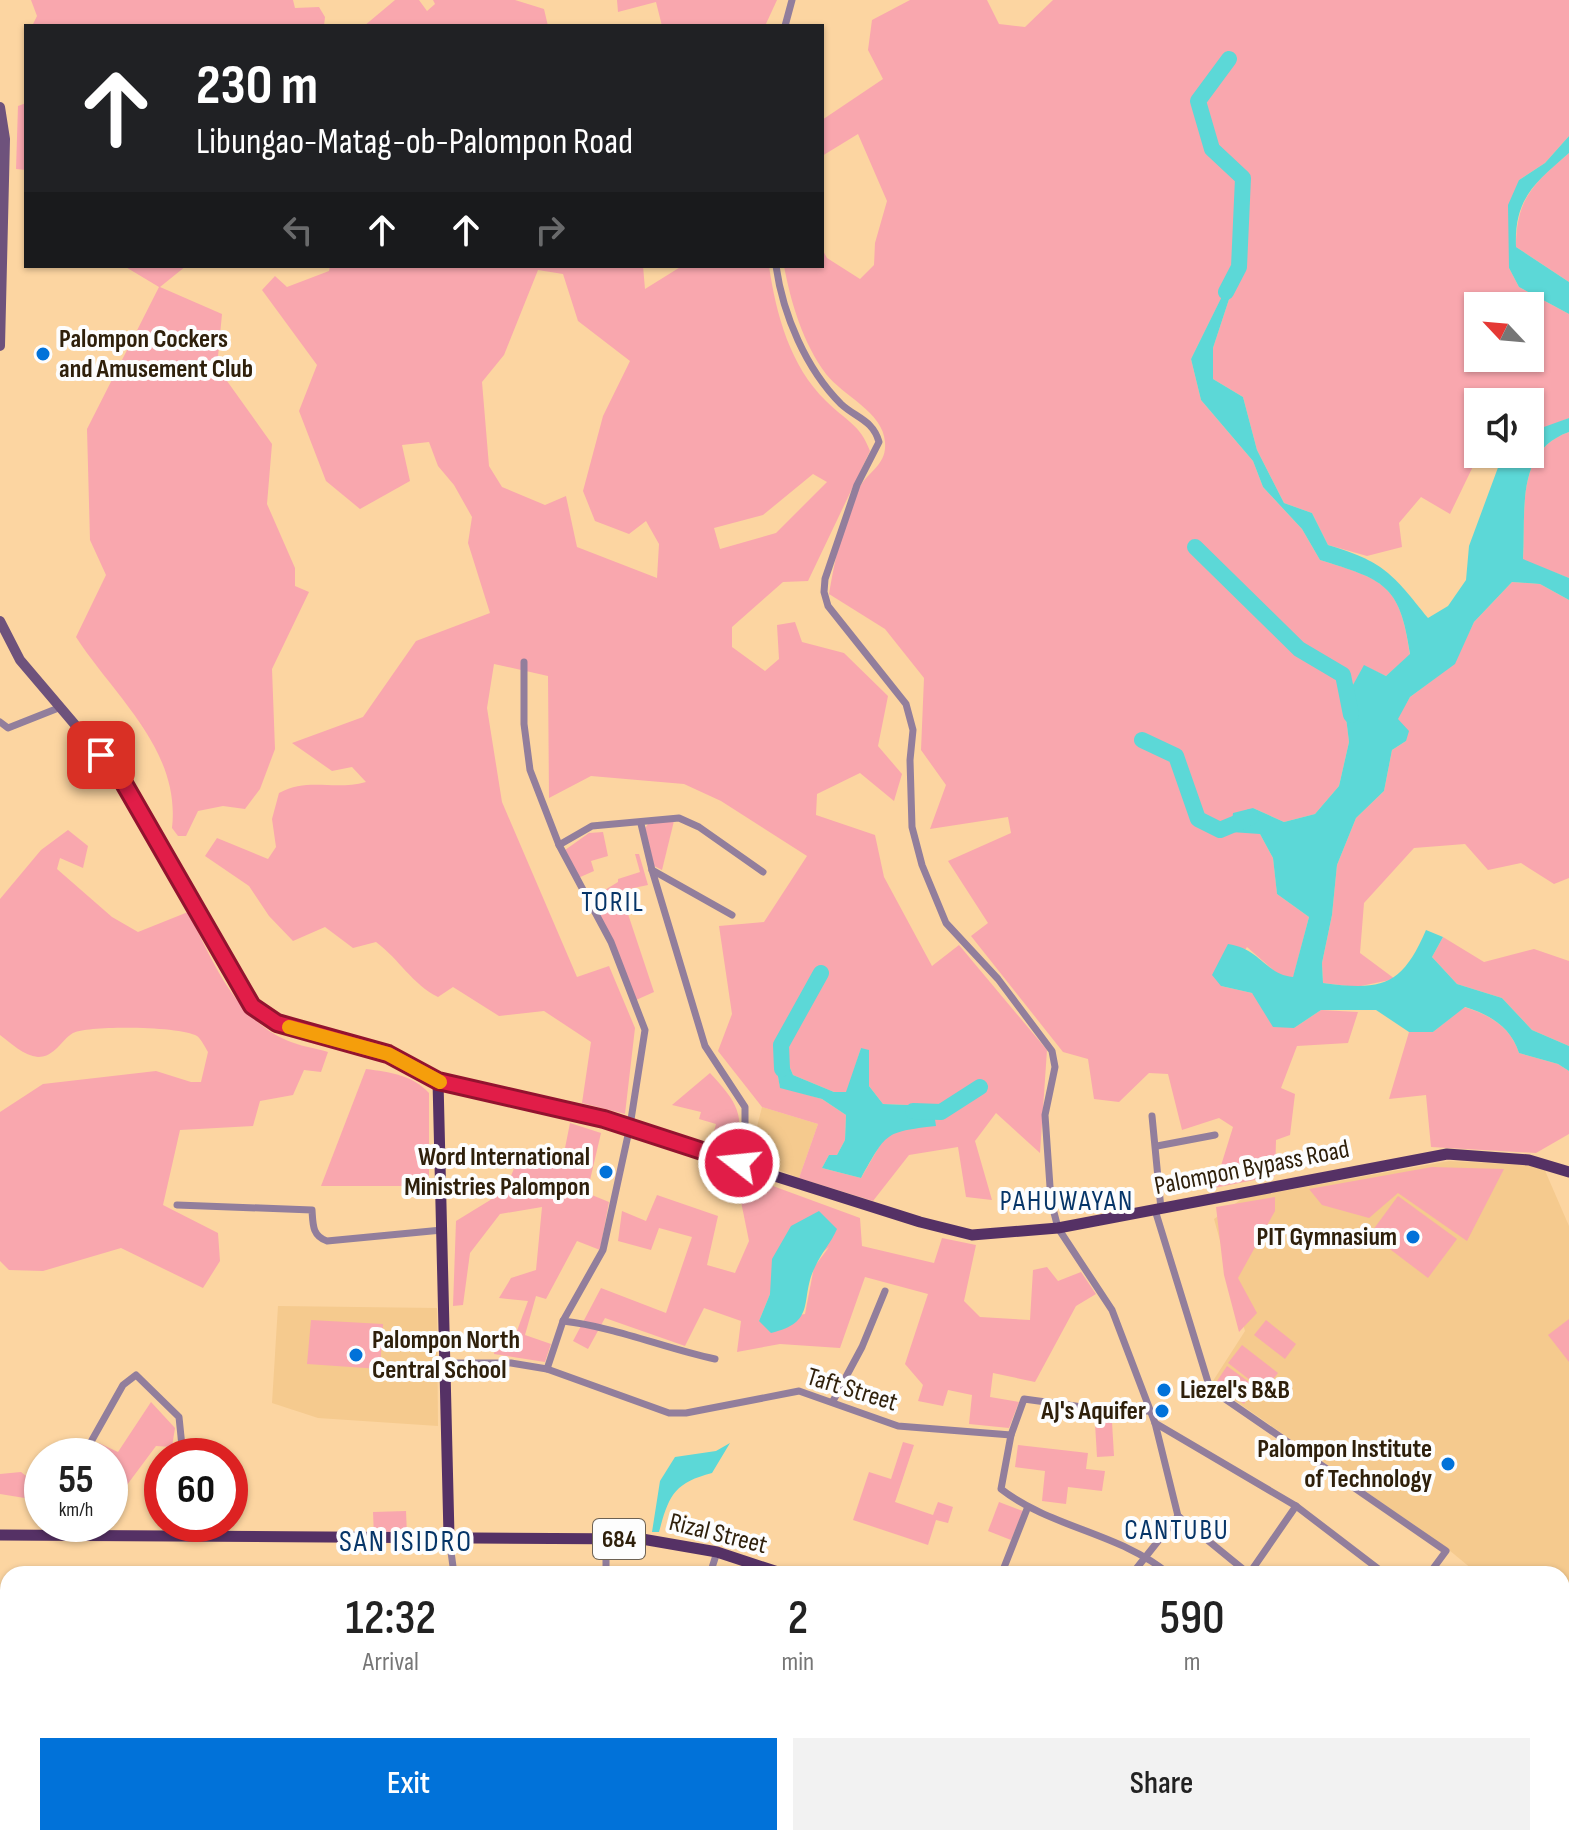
<!DOCTYPE html>
<style>
body{margin:0;font-family:"Sofia Sans Condensed",sans-serif;background:#f2f2f2;color:#222;height:100vh;display:flex;flex-direction:column;font-size:30px;white-space:nowrap}
*{box-sizing:border-box;margin:0}
p{font-size:26px;color:#767676}
.icon{flex:none;width:44px;height:44px;fill:none;stroke:currentColor;stroke-width:2;stroke-linecap:round;stroke-linejoin:round}
.map{position:relative;flex:1;overflow:hidden}
.side{position:absolute;left:0px;top:1566px;width:1570px;height:280px;display:flex;flex-direction:column;background:#fff;border-radius:24px 24px 0 0;box-shadow:0 2px 6px #0004}
.side>*{flex:none}
.guide{position:absolute;left:24px;top:24px;width:800px;height:244px;border-radius:0px;box-shadow:0 2px 6px #0004;background:#202124;color:#fff;overflow:hidden}
.needle{width:52px;rotate:296deg}
.buttons{position:absolute;left:1464px;top:292px;display:grid;gap:16px}
.buttons a{display:grid;place-items:center;width:80px;height:80px;border-radius:0px;background:#fff;box-shadow:0 2px 6px #0004;font-size:40px}
.speed{position:absolute;left:24px;top:1438px;display:flex;gap:16px;font-size:40px;font-weight:700;text-align:center}
.speed>*{display:grid;place-content:center;width:104px;height:104px;border-radius:50%;background:#fff;box-shadow:0 2px 6px #0004;line-height:1}
.speed small{font-size:20px;font-weight:400}
.speed .limit{border:12px solid #d22;background:#fff;color:#111}
.pin{position:absolute;display:grid;place-items:center;width:68px;height:68px;color:#fff;margin:-34px;border-radius:16px;box-shadow:0 4px 12px #0006}
.me{position:absolute;width:88px;margin:-44px;rotate:286deg;stroke-linejoin:round;filter:drop-shadow(0 0 6px #0008)}
.turn{display:flex;align-items:center;gap:28px;height:168px;padding:0 40px;font-size:36px}
.turn .icon{width:104px;height:104px;stroke-width:2.5}
.turn b{display:block;font-size:56px;line-height:68px}
.lanes{display:flex;align-items:center;height:76px;padding:0 40px;background:#0003;justify-content:center;gap:40px;direction:ltr}
.lanes .off{opacity:.35}
.eta{display:flex;justify-content:space-evenly;align-items:center;height:136px;text-align:center}
.eta b{font-size:48px;font-weight:600;line-height:56px}
.action{display:flex;gap:16px;margin-top:auto;padding:16px 40px}
.action a{flex:1;height:92px;border-radius:0px;background:#0172d9;color:#fff;font-size:32px;font-weight:600;line-height:92px;text-align:center}
.action a+a{background:#f2f2f2;color:#222}
.map>svg:first-child{display:block}
.built{fill:#f5ca8e}
.green{fill:#f9a7ae;fill-rule:evenodd}
.water{fill:#5cd8d7}
.lines{fill:none;stroke-linecap:round;stroke-linejoin:round}
.river{stroke:#5cd8d7;stroke-width:16}
.street{stroke:#927e9c;stroke-width:7}
.secondary{stroke:#6e527c;stroke-width:10}
.primary{stroke:#553165;stroke-width:11}
.route-casing{stroke:#92132f;stroke-width:20}
.route{stroke:#e11d48;stroke-width:14}
.slow{stroke:#f59e0b;stroke-width:14}
.poi-dot{fill:#0172d9;stroke:#fdfdfd;stroke-width:3}
.labels{text-anchor:middle;dominant-baseline:central;stroke-width:8;stroke-linejoin:round;paint-order:stroke}
.shield{fill:#fdfdfd;stroke:#6d6254;stroke-width:2}
.shield-label{font-size:24px;font-weight:bold;fill:#2f200b}
.poi-label{font-size:26px;font-weight:bold;fill:#2f200b;stroke:#fdfdfd;text-anchor:end}
.street-label{font-size:26px;fill:#2f200b;stroke:#fdfdfd}
.neighbourhood-label{font-size:28px;letter-spacing:2px;fill:#063568;stroke:#fdfdfd}
.quarter-label{font-size:30px;letter-spacing:2px;fill:#063568;stroke:#fdfdfd}
</style>
<div class="map">
<svg width="1569" height="1846" viewBox="0 0 1569 1846">
<rect width="100%" height="100%" fill="#fcd5a1"/>
<g class="built">
<path d="M762 1107 818 1124 799 1178 749 1158Z"/>
<path d="M1449 1161 1543 1166 1569 1226V1649L1562 1643V1574H1478L1443 1545 1211 1384 1245 1331 1214 1219 1243 1198Z"/>
<path d="M278 1306 437 1308 438 1426 318 1418 272 1403Z"/>
</g>
<g class="green">
<path d="M31 0H293L295 8 319 7 325 17 324 26H32L37 16Z"/>
<path d="M395 0H419L427 11 435 4 433 0H515L544 9 548 26H364Z"/>
<path d="M617 0H777L765 26H662L656 2 618 12Z"/>
<path d="M910 0H987L999 24 1025 27 1053 0H1569V136L1545 163 1519 180 1509 268 1519 287 1569 314V418L1533 433 1530 402H1478L1479 454 1450 514 1421 497 1399 523 1402 547 1367 556 1328 545 1312 513 1284 503 1257 450 1243 397 1213 379V348L1236 278 1234 273 1191 359 1201 400 1253 461 1263 487 1302 529 1320 560C1384 580 1400 583 1410 655L1386 676 1364 666 1344 701 1349 742 1339 786 1315 814 1284 822 1253 808 1260 834 1273 858 1277 894 1309 917 1293 978 1280 976 1247 947 1221 986 1252 993 1294 1028 1321 1010 1358 1012 1348 1043 1297 1046 1281 1088 1295 1094 1290 1135 1276 1140 1275 1176 1214 1188 1233 1127 1219 1118 1182 1130 1168 1074 1149 1073 1119 1102 1094 1099 1088 1059 1063 1052 971 936 988 923 948 861 1011 833 1008 817 930 829 946 785 921 750 924 678 885 629 829 594C835 559 843 520 859 488 869 470 887 465 885 442 883 412 843 396 826 374 803 343 791 303 784 266H822V249L827 258 860 279 874 265 875 243 887 201 858 134 822 156V120L883 79 868 50 872 20ZM1478 306H1530V358H1478Z"/>
<path d="M26 103V170L16 169 18 106Z"/>
<path d="M1569 153V282L1516 247C1516 198 1534 183 1569 153Z"/>
<path d="M124 266H186L160 287 222 314 217 367 272 444 267 504 295 568V586L309 592 272 669 275 749 260 789 245 809 223 806 198 811 186 836H178L172 828C181 750 114 696 76 637L106 575 90 540 87 429 159 287Z"/>
<path d="M330 266H643L645 289 682 266H769C776 314 790 366 826 401 846 421 860 424 870 451L808 581 783 582 732 627V647L765 671 779 659 777 625 795 622 802 642 844 653 888 696 878 746 902 774 894 801 860 773 817 794 816 815 875 835 884 877 932 966 959 945 1047 1050 1040 1153 996 1113 975 1141 992 1200 966 1197 958 1147 909 1155 873 1201 799 1178 818 1124 762 1107 718 1051 732 1014 719 926 764 922 807 856 721 801 684 784 591 776 549 798 548 676 494 664 487 708 502 802 577 977 609 966 635 1028 625 1114 582 1103 591 1042 544 1011 499 1016 453 987 438 997C412 984 400 960 376 942L353 948 325 927 293 941 269 916 249 886 205 856 217 838 268 859 276 847 272 819 279 793C309 777 333 791 366 782L352 767 332 771 292 743 363 717 416 641 490 613 468 543 472 517 454 485 438 466 429 442 402 445 410 481 360 509 326 481 299 411 317 365 262 290 275 276 287 287 329 271ZM538 270 563 274 578 321 630 361 603 416 583 491 595 521 629 534 646 521 659 544 657 578 577 547 566 496 545 505 502 487 489 466 482 382 504 355ZM813 474 827 482 776 533 720 549 714 528 763 515ZM785 1031 792 1034 786 1058 793 1075 834 1092H847L861 1048 869 1086 883 1104 933 1106 884 1138 861 1178 822 1168 829 1155H837L845 1140 846 1115 822 1099 780 1087 776 1065Z"/>
<path d="M1569 432V578L1523 560C1526 511 1515 451 1569 432Z"/>
<path d="M1512 582 1540 584 1569 600V878L1554 884 1521 863 1488 870 1465 844 1414 848 1364 903 1360 953 1395 979 1356 987 1323 983 1322 963 1332 915 1337 865 1356 818 1384 791 1392 750 1406 741 1397 719 1410 697 1454 664 1474 622Z"/>
<path d="M674 821 662 870 654 866 645 828 649 823Z"/>
<path d="M68 830 88 846 83 868 60 858 57 869 112 917 138 932 188 912C212 959 234 1017 286 1040 299 1046 315 1048 328 1052L321 1072 304 1070 293 1095 260 1101 253 1126 180 1130 163 1205 218 1233 220 1261 203 1288 121 1248 43 1271 9 1270 0 1261V1112L43 1084 156 1071 191 1082H201L208 1052C205 1047 201 1039 197 1036 182 1026 88 1025 73 1033 61 1040 55 1057 38 1057 24 1056 11 1043 0 1035V899L41 850Z"/>
<path d="M603 832 608 856 591 861 594 871 578 878 565 850 589 833Z"/>
<path d="M635 854H639L648 885 624 890 623 899 654 992 636 1000 590 899 618 882V879L640 872Z"/>
<path d="M1443 937 1484 962 1534 949 1569 961V1046L1532 1030 1502 998 1457 984 1432 957Z"/>
<path d="M1464 1007C1489 1014 1511 1027 1519 1053L1558 1064 1569 1071V1134L1536 1153 1431 1147 1426 1095 1389 1099 1409 1032H1433Z"/>
<path d="M366 1069C390 1072 412 1075 429 1093V1186H321Z"/>
<path d="M710 1073C737 1102 746 1115 735 1154L710 1146 716 1124 699 1119 701 1112 672 1105Z"/>
<path d="M570 1123 601 1133 587 1193 609 1202 600 1250 577 1241 546 1299 536 1296 525 1335 551 1344 545 1362 494 1354 497 1339H514L528 1301 499 1298 511 1278 536 1270 542 1207 500 1214 470 1253 463 1305 453 1306 456 1221 505 1191 521 1151 563 1158Z"/>
<path d="M1432 1167 1504 1169 1467 1241 1398 1193 1369 1218 1322 1205 1309 1189Z"/>
<path d="M735 1172 860 1218 862 1246 934 1263 942 1238 976 1245 964 1301 980 1317 1030 1320 1033 1270 1047 1267 1058 1281 1081 1272 1096 1294 1076 1306 1035 1382 993 1373 990 1397 1019 1402 1009 1428 969 1424 972 1395 948 1390 943 1406 918 1401 923 1385 905 1364 928 1294 865 1277 840 1348 780 1344 737 1352 741 1321 704 1308 685 1346 605 1318 588 1349 573 1341 601 1288 666 1313 692 1237 659 1228 651 1250 618 1241 622 1211 646 1221 657 1195 718 1216 707 1265 735 1273 749 1241ZM829 1247 814 1267 805 1314 759 1321 770 1294Z"/>
<path d="M1398 1196 1457 1239 1428 1278 1370 1234Z"/>
<path d="M1275 1197V1211L1238 1278 1257 1313 1239 1332 1224 1275 1216 1207Z"/>
<path d="M1569 1319V1362L1548 1335Z"/>
<path d="M311 1320 383 1324 380 1369 307 1364Z"/>
<path d="M1266 1320 1296 1344 1285 1359 1254 1335Z"/>
<path d="M1242 1345 1278 1373 1264 1391 1228 1363Z"/>
<path d="M1227 1366 1256 1387 1244 1404 1215 1384Z"/>
<path d="M151 1402 175 1428 172 1447 156 1446 121 1493 110 1491V1456H92L99 1443 118 1452Z"/>
<path d="M1112 1422 1114 1456 1097 1457 1095 1423Z"/>
<path d="M903 1442 914 1445 895 1502 933 1515 938 1502 953 1507 948 1523 936 1520 928 1545 853 1520 869 1472 891 1479Z"/>
<path d="M1018 1445 1088 1453 1086 1469 1105 1471 1102 1491 1068 1487 1066 1504 1042 1501 1045 1471 1015 1467Z"/>
<path d="M21 1472 40 1487 37 1500 0 1494V1474Z"/>
<path d="M999 1502 1023 1511 1011 1540 988 1531Z"/>
<path d="M406 1511 407 1535 374 1536 373 1512Z"/>
</g>
<g class="water">
<path d="M1569 136V153C1535 183 1514 198 1516 247L1569 282V314L1519 287 1509 268 1508 205 1519 180 1545 163Z"/>
<path d="M1234 272 1236 278 1213 348V379L1243 397 1257 450 1284 503 1312 513 1328 545C1383 561 1393 574 1428 618L1448 606 1466 580 1469 546 1503 454H1530V432L1569 418V432C1515 451 1526 511 1523 559L1569 578V600L1540 584 1512 582 1474 622 1455 664 1410 697 1398 719 1409 731 1406 741 1392 750 1384 791 1356 818 1337 865 1332 915 1322 963 1323 983C1382 991 1402 986 1426 930L1443 937 1432 957 1457 984 1502 998 1532 1030 1569 1046V1071L1558 1064 1519 1053C1511 1027 1489 1014 1465 1007L1433 1032H1409L1376 1010H1321L1294 1028 1273 1027 1252 993 1221 986 1212 975 1228 944C1261 949 1266 975 1293 977L1309 917 1277 894 1273 858 1260 834 1231 832 1233 813 1253 808 1284 822 1315 814 1339 786 1349 742 1344 701 1364 665 1386 676 1410 654C1400 583 1383 580 1320 560L1302 529 1263 487 1253 461 1201 400 1191 359Z"/>
<path d="M785 1031 792 1033 786 1058 793 1075 834 1092H846L861 1048 869 1050V1086L883 1104 933 1106 936 1126C883 1132 887 1133 861 1178L822 1168 829 1155H837L845 1140 846 1115 822 1099 780 1088 776 1065Z"/>
<path d="M819 1211 837 1229C831 1243 821 1253 815 1267 799 1299 818 1322 771 1333L759 1321 770 1294 772 1259 791 1226Z"/>
<path d="M730 1443 712 1473C674 1483 669 1495 659 1532H652L660 1481 675 1457 716 1451Z"/>
<path d="M8 1785V1838H1025L1021 1846H0V1788Z"/>
</g>
<g class="lines">
<g class="river">
<path d="M1226 292 1239 267 1243 178 1212 149 1198 101 1229 59"/>
<path d="M1195 547 1299 649 1343 675 1351 715"/>
<path d="M1142 740 1176 756 1198 819 1220 830 1251 817"/>
<path d="M782 1069 781 1045 821 973"/>
<path d="M913 1111 941 1112 980 1087"/>
</g>
<g class="street">
<path d="M785 26 792 0"/>
<path d="M776 266C783 315 806 369 841 404 856 418 873 420 879 442L857 485 825 579 824 592 828 606 906 704 913 730 910 760 912 827 922 865 946 923 998 979 1052 1051 1055 1067 1045 1115 1051 1201 1058 1228 1112 1310 1155 1423 1178 1516"/>
<path d="M524 662V724L530 770 559 845 611 942 645 1030 630 1126 603 1250 563 1321 547 1369"/>
<path d="M0 722 8 728 61 707"/>
<path d="M641 824 652 870 705 1046 745 1107V1132L739 1163"/>
<path d="M559 845 592 826 679 818 699 827 763 872"/>
<path d="M652 870 732 915"/>
<path d="M1152 1116 1161 1209"/>
<path d="M1157 1146 1215 1135"/>
<path d="M177 1205 312 1210C313 1224 312 1236 327 1241L442 1230"/>
<path d="M1155 1210 1208 1382 1215 1392 1446 1551 1429 1574"/>
<path d="M563 1321C615 1327 664 1348 715 1359"/>
<path d="M446 1363H511L547 1369 669 1413H686L799 1391 898 1426 1011 1435 1001 1489C1051 1528 1120 1533 1169 1574"/>
<path d="M833 1401 862 1347 885 1291"/>
<path d="M1155 1423 1296 1506 1385 1574"/>
<path d="M1011 1435 1024 1399 1119 1412 1150 1411"/>
<path d="M83 1456 123 1385 136 1375 179 1417 183 1456"/>
<path d="M1178 1516 1249 1574"/>
<path d="M449 1537 454 1574"/>
<path d="M1003 1570 1027 1509"/>
<path d="M606 1574V1539"/>
<path d="M710 1574 717 1552"/>
<path d="M1132 1574 1178 1516"/>
<path d="M1249 1574 1296 1506"/>
<path d="M1562 1710 1569 1715"/>
<path d="M1562 1816 1569 1809"/>
<path d="M1354 1838 1364 1846"/>
<path d="M1488 1838 1497 1846"/>
<path d="M1536 1846 1543 1838"/>
</g>
<g class="secondary">
<path d="M0 107 5 139 0 346"/>
<path d="M0 621 20 660 122 780 252 1006 277 1023 388 1054 438 1081"/>
</g>
<g class="primary">
<path d="M0 1535 642 1539 717 1552 784 1574"/>
<path d="M449 1536 438 1081 551 1104 630 1126 683 1147 920 1222 972 1235 1058 1228 1447 1154 1529 1160 1569 1172"/>
<path d="M1223 1838 1232 1846"/>
</g>
</g>
<g class="lines">
<defs>
<path id="route" d="M101 755 122 780 252 1006 277 1023 388 1054 438 1081 604 1119 739 1163"/>
</defs>
<use href="#route" class="route-casing"/>
<use href="#route" class="route"/>
<path class="slow" d="M289 1027 388 1054 440 1082"/>
</g>
<g class="poi-dot">
<circle cx="43" cy="354" r="8"/>
<circle cx="606" cy="1172" r="8"/>
<circle cx="1413" cy="1237" r="8"/>
<circle cx="356" cy="1355" r="8"/>
<circle cx="1164" cy="1390" r="8"/>
<circle cx="1162" cy="1411" r="8"/>
<circle cx="1448" cy="1464" r="8"/>
</g>
<g class="labels">
<rect class="shield" x="593" y="1519" width="52" height="40" rx="6"/>
<g class="shield-label">
<text x="619" y="1539">684</text>
</g>
<g class="poi-label">
<text x="59" y="339" text-anchor="start">Palompon Cockers<tspan x="59" dy="30">and Amusement Club</tspan></text>
<text x="590" y="1157">Word International<tspan x="590" dy="30">Ministries Palompon</tspan></text>
<text x="1397" y="1237">PIT Gymnasium</text>
<text x="372" y="1340" text-anchor="start">Palompon North<tspan x="372" dy="30">Central School</tspan></text>
<text x="1180" y="1390" text-anchor="start">Liezel's B&amp;B</text>
<text x="1146" y="1411">AJ's Aquifer</text>
<text x="1432" y="1449">Palompon Institute<tspan x="1432" dy="30">of Technology</tspan></text>
</g>
<g class="street-label">
<text transform="translate(1252 1168) rotate(-11)">Palompon Bypass Road</text>
<text transform="translate(852 1390) rotate(17)">Taft Street</text>
<text transform="translate(718 1534) rotate(14)">Rizal Street</text>
</g>
<g class="neighbourhood-label">
<text x="613" y="902">TORIL</text>
<text x="1067" y="1201">PAHUWAYAN</text>
<text x="1177" y="1530">CANTUBU</text>
</g>
<g class="quarter-label">
<text x="406" y="1542">SAN ISIDRO</text>
</g>
</g>
</svg>
<div class="buttons">
<a><svg class="needle" viewBox="-14 -14 28 28"><path d="M0-13l5 13h-10z" fill="#e53935"/><path d="M0 13l5-13h-10z" fill="#767676"/></svg></a>
<a><svg class="icon" aria-label="sound" viewBox="0 0 24 24"><path d="M4 9h4l5-4v14l-5-4H4zM17 9q2 3 0 6"/></svg></a>
</div>
<div class="speed"><div>55<small>km/h</small></div><div class="limit">60</div></div>
<div class="pin" style="left:101px;top:755px;background:#d93025"><svg class="icon" aria-label="arrive" viewBox="0 0 24 24"><path d="M6 21V4h12l-3 4 3 4H6"/></svg></div>
<svg class="me" style="left:739px;top:1163px" viewBox="-20 -20 40 40"><circle r="17" fill="#e11d48" stroke="#fff" stroke-width="3"/><path d="M0-11L8 9 0 5-8 9z" fill="#fff"/></svg>
<div class="guide">
<div class="turn"><svg class="icon" aria-label="ahead" viewBox="0 0 24 24"><path d="M12 20V5M6 11l6-6 6 6"/></svg><div><b>230 m</b>Libungao-Matag-ob-Palompon Road</div></div>
<div class="lanes"><svg class="icon off" aria-label="left" viewBox="0 0 24 24"><path d="M17 20v-9H6M10 6l-5 5 5 5"/></svg><svg class="icon" aria-label="ahead" viewBox="0 0 24 24"><path d="M12 20V5M6 11l6-6 6 6"/></svg><svg class="icon" aria-label="ahead" viewBox="0 0 24 24"><path d="M12 20V5M6 11l6-6 6 6"/></svg><svg class="icon off" aria-label="right" viewBox="0 0 24 24"><path d="M7 20v-9h11M14 6l5 5-5 5"/></svg></div>
</div>
<section class="side">
<div class="eta">
<div><b>12:32</b><p>Arrival</p></div>
<div><b>2</b><p>min</p></div>
<div><b>590</b><p>m</p></div>
</div>
<div class="action"><a>Exit</a><a>Share</a></div>
</section>
</div>
